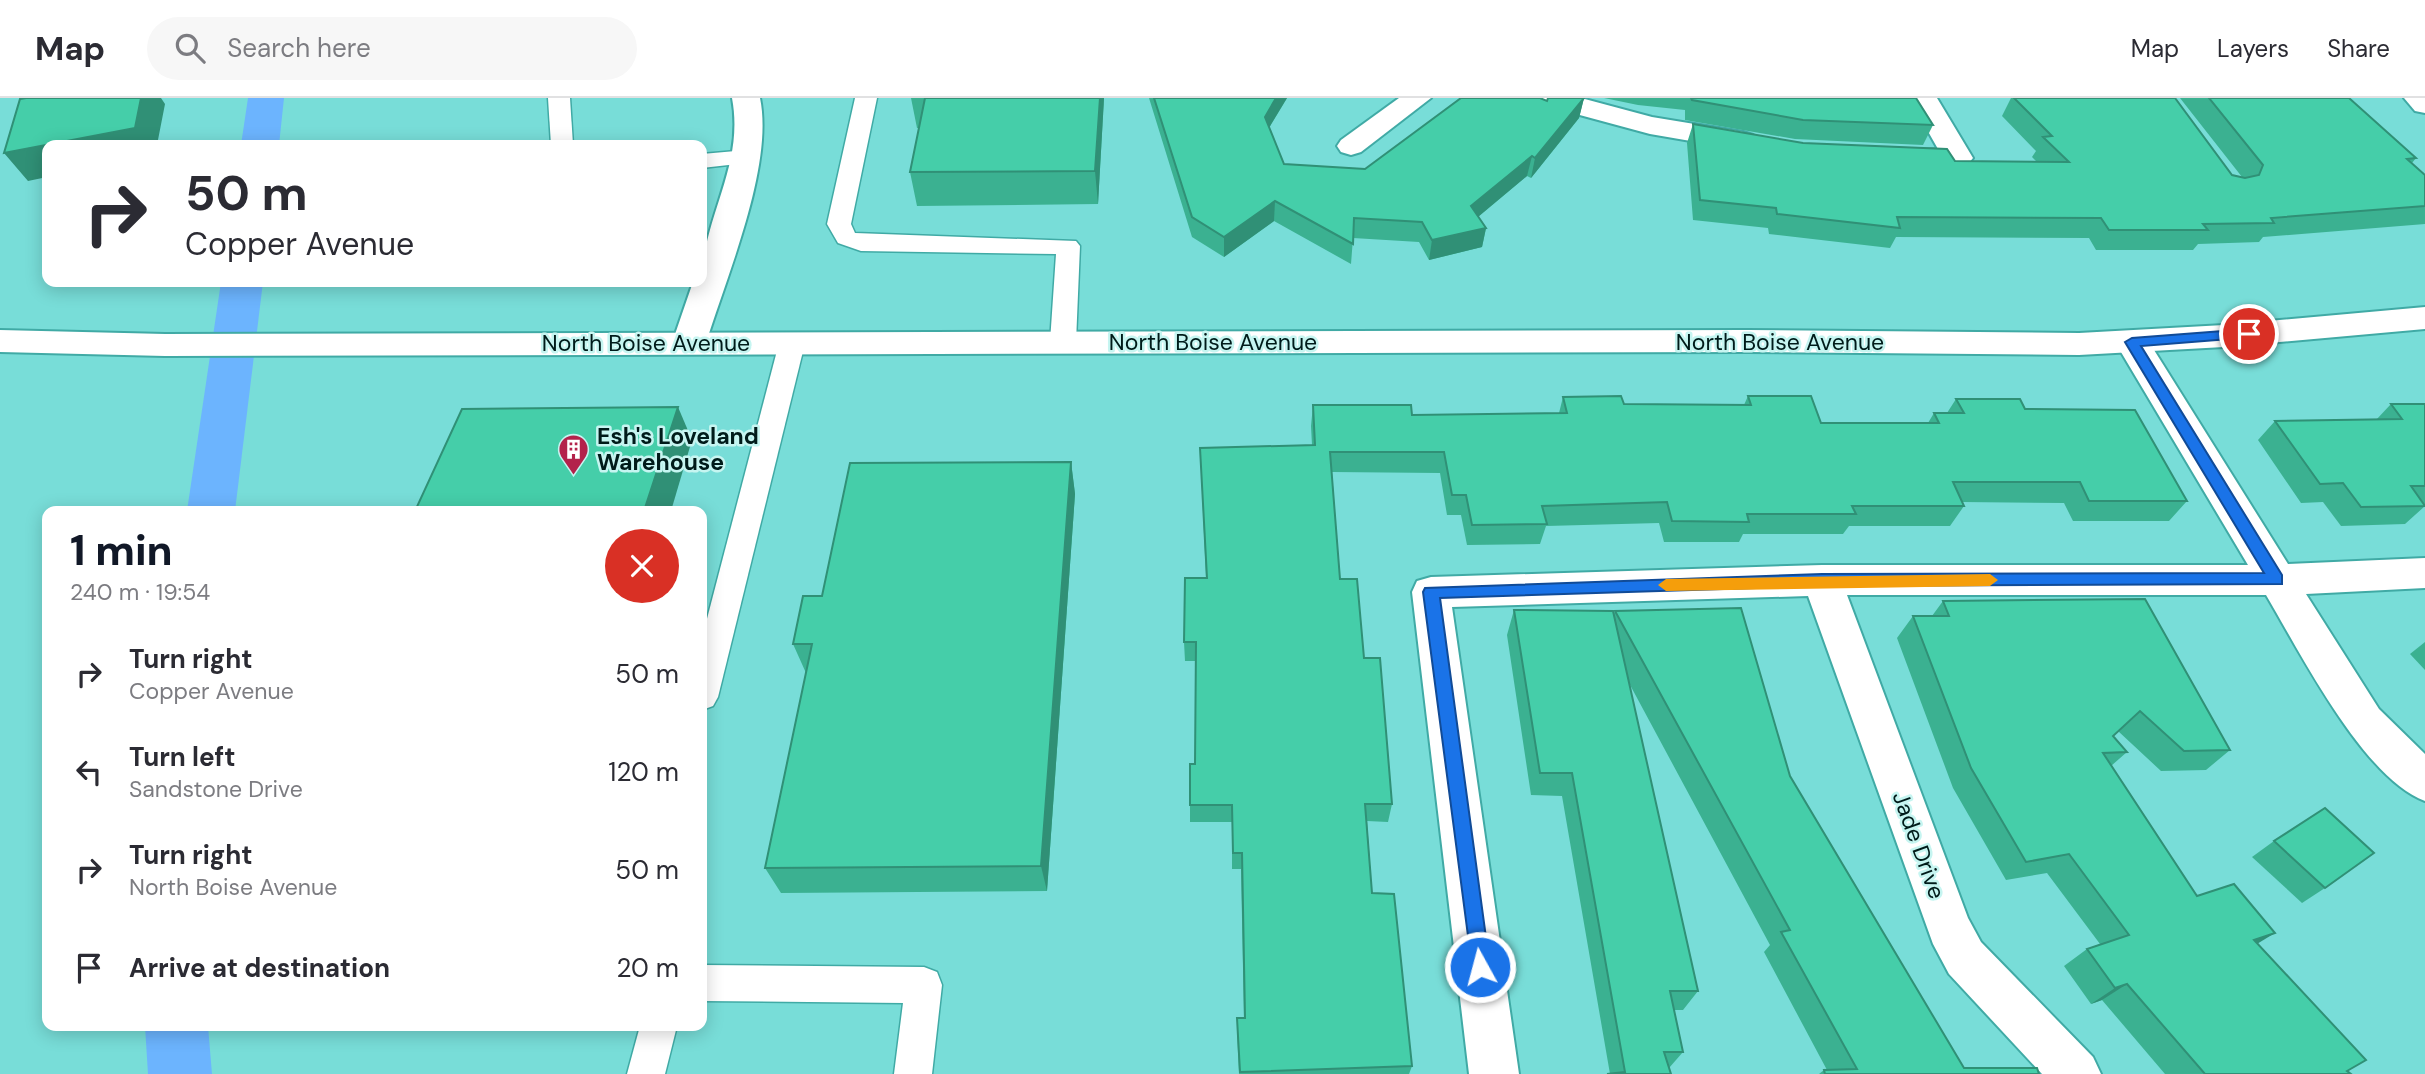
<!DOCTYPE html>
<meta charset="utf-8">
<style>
body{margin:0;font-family:"DM Sans",sans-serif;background:#f7f7f7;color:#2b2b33;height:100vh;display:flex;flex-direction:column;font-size:26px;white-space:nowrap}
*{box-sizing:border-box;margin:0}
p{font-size:23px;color:#7c7c81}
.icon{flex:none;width:38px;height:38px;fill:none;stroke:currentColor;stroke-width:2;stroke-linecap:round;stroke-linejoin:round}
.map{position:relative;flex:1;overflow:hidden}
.panel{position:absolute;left:42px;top:408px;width:665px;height:525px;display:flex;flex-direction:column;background:#fff;border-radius:14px;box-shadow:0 4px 18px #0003}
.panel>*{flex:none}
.banner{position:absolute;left:42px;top:42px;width:665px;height:147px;border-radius:14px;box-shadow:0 4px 18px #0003;background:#fff;color:#2b2b33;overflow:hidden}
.pin{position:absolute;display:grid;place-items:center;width:60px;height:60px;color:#fff;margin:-30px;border:4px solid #fff;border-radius:50%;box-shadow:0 2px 7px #0007}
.me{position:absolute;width:77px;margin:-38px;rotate:353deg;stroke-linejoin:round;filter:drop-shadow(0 0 5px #0008)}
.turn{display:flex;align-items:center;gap:24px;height:147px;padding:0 28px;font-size:32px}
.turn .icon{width:91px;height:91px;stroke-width:2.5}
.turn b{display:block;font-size:49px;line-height:60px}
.round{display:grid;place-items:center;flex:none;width:74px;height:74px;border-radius:37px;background:#f7f7f7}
.headline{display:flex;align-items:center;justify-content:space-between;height:119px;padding:0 28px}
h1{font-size:42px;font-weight:800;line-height:52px;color:#111827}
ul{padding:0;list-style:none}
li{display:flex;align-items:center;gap:21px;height:98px;padding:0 28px}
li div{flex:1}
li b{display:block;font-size:26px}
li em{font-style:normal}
header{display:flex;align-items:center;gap:42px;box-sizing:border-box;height:98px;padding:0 35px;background:#fff;border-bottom:2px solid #e1e1e2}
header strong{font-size:33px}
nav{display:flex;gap:38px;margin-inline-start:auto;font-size:24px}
.search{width:490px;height:63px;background:#f7f7f7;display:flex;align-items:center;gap:18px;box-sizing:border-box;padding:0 24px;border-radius:38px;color:#7c7c81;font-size:26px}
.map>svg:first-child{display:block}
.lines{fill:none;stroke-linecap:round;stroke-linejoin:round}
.canal{fill:#6cb4fe;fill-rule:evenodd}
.lane-casing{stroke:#40aaa5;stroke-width:3}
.street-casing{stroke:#40aaa5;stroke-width:4}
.secondary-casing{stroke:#40aaa5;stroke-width:4}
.lane{fill:#fff;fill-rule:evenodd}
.street{fill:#fff;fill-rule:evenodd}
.secondary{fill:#fff;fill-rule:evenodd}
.wall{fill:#3bb191}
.shaded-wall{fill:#309076}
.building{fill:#45cea9;stroke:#309076;stroke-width:2}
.route{fill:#1a73e8;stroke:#114b97;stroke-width:2}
.slow{fill:#f59e0b}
.labels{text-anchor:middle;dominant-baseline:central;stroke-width:5;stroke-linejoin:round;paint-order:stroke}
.street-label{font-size:23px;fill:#001b1a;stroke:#c6f5f1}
.poi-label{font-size:23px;font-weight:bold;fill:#001b1a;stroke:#c6f5f1;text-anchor:start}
</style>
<header>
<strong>Map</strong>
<div class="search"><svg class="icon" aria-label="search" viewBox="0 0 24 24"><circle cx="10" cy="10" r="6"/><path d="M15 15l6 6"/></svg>Search here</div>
<nav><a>Map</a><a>Layers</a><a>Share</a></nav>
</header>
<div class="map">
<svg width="2425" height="976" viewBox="0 0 2425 976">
<rect width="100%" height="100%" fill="#78ddd8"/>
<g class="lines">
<g class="canal">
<path d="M248 0H284L279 47H241Z"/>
<path d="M221 184H263L235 413H187Z"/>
<path d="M145 928H208L212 976H148Z"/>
</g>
<defs>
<g id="lane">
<path d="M548 0H570L573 47H551Z"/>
<path d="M855 0H877L851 126 855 135 1076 143 1080 148 1076 244 1072 250 1063 253 1054 250 1050 244 1056 156 861 153 838 145 827 126Z"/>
<path d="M747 52 755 54 758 59 755 64 702 70V56Z"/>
<path d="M792 236 801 239 805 245 718 599 713 608 702 612V540L779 245 783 239Z"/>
<path d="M702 867 924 869 937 874 942 887 932 976H894L903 905 702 903Z"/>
<path d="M640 928H677L665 976H627Z"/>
</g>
<g id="street">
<path d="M732 0H760C774 68 727 177 706 245L701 253 689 256 677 253 672 245 693 184H702C702 119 745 69 732 0Z"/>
<path d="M1399 0H1431L1361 54 1351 57 1341 54 1337 48 1341 42Z"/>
<path d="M1535 0H1581L1652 19 1743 34 1753 37 1757 43 1753 49 1743 52 1650 36 1539 6Z"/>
<path d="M1909 0H1937L1973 60 1968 66 1958 69 1890 65 1885 59 1890 53 1938 51Z"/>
<path d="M2404 0H2425V15L2415 13Z"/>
<path d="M2132 233 2144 236 2288 466 2425 460V490L2306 496 2379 611 2425 656V703C2363 680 2300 554 2266 497H1847L1968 820 1981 844 2093 959 2101 976H2042L1949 876 1933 846 1808 498 1452 509 1519 976H1469L1412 494 1417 483 1431 479 1822 467H2248L2115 244 2120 236Z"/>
</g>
<path id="secondary" d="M2425 209V231L2224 249 2079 257 1748 254 165 258 0 254V232L165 236 1748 232 2079 235 2224 227Z"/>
</defs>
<use href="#lane" class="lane-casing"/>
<use href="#street" class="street-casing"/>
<use href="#secondary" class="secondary-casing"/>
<use href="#lane" class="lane"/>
<use href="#street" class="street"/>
<use href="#secondary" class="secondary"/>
</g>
<g class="wall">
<path d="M911 0H1104L1098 106 917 108 910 74 919 30H917Z"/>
<path d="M1149 0H1287L1269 30 1284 66 1365 71 1547 3 1584 0 1579 20 1531 80 1527 78 1478 119 1486 130 1482 149 1429 162 1419 144 1353 140 1351 166 1274 123 1224 159 1192 139Z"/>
<path d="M1604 0H1916L1933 27 1923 47 1795 41 1685 22V12L1638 7Z"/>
<path d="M2011 0H2175L2232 77 2242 79 2180 0H2349L2416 60 2412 65 2425 77V126L2263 139 2259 144 2198 146 2193 152H2096L2089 140 1896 139 1890 150 1769 136 1768 130 1693 122 1687 45 1693 26 1803 45 1955 63 2037 64 2032 59 2036 53 2002 18Z"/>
<path d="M1748 298 1821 325H1928L1934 315H1947L1956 301 2025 311 2187 403 2169 423H2073L2064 405 1962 404 1964 408 1950 428H1849L1843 436H1743L1739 444H1664L1659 425 1546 428 1540 446 1467 447 1461 417H1447L1440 375 1332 374 1340 481 1364 560 1392 706 1388 724 1367 723 1372 795 1412 968 1409 976H1239L1237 934V920H1244L1241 771H1232V724H1190V707L1195 666 1196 563H1185L1184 544 1206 480 1200 350 1312 347 1311 328 1313 307 1412 317 1559 315 1563 299 1624 306 1744 307Z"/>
<path d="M2391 306H2425V408L2405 426 2341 428 2323 404 2301 405 2258 342 2275 323 2376 322Z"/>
<path d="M1071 364 1075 396 1047 793 781 795 765 770 806 575 793 546Z"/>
<path d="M1943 503 2230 652 2206 672 2161 673 2118 633 2113 638 2127 654 2111 668 2197 798 2257 846 2351 976H2165L2102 902 2091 906 2064 868 2087 851 2100 846 2047 775 2006 782 1953 690 1897 540 1913 518H1932Z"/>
<path d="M1514 512 1614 515 1615 513 1790 678 1964 970 2039 976H1819L1824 972H1827L1764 854 1770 847 1629 585 1698 893 1683 912H1674L1683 954 1669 970 1610 976 1562 698 1531 697 1507 537Z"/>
<path d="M2425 544V572L2410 556Z"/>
<path d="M2274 743 2325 790 2302 805 2252 759Z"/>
</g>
<g class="shaded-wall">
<path d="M141 0H161L165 6 157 47H47V79L28 83 4 55Z"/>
<path d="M1100 0H1104L1098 106 1095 73Z"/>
<path d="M1276 0H1287L1264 38 1265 19Z"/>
<path d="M1584 0 1579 20 1531 80 1535 60Z"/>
<path d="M1532 58 1527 78 1467 128 1471 108Z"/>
<path d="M1275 103 1274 123 1224 159V139Z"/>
<path d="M1486 130 1482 149 1429 162 1432 142Z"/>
<path d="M678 309 692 342 671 413H644Z"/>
<path d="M1071 364 1075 396 1047 793 1041 768Z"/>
<path d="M2275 835 2247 852 2254 842Z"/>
<path d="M2127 886 2102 902 2091 906 2115 890Z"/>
</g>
<g class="building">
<path d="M26 0H141L135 30 4 55 20 1Z"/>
<path d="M925 0H1100L1095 73 910 74Z"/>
<path d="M1154 0H1276L1265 19 1284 66 1365 71 1461 0H1540L1547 3 1548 0H1584L1535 60 1532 58 1471 108 1486 130 1432 142 1422 124 1354 120 1353 146 1275 103 1224 139 1192 119Z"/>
<path d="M1691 0H1916L1933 27 1803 22 1692 2Z"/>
<path d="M2014 0H2175L2232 77 2245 80 2259 77 2263 67 2209 0H2349L2416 60 2407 61 2425 77V108L2271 120 2274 125 2203 126 2208 132H2109L2101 120 1897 119 1900 130 1777 116 1776 110 1700 102 1693 26 1803 45 1947 51 1955 63 2069 64 2043 39 2052 38Z"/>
<path d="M1621 298 1624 306 1751 307 1748 298H1811L1821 325H1939L1934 315H1964L1956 301H2020L2025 311 2135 312 2187 403H2089L2080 384H1953L1964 408H1852L1856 416H1747L1749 424 1672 423 1667 404 1542 408 1547 426 1472 427 1466 397H1452L1444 354H1330L1340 481H1357L1364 560H1380L1392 706H1365L1372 795 1394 796 1412 968 1240 974 1237 920H1245L1242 755H1233L1232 707H1190V666H1195L1196 544H1184L1185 480H1207L1200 350 1315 347 1313 307H1411L1412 317 1567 315 1563 299Z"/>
<path d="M2391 306H2425V388H2411L2425 408 2361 409 2343 385 2320 386 2275 323 2402 321Z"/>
<path d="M678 309 644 413H415L462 311Z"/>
<path d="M1071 364 1041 768 765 770 812 546H793L803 498H822L850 365Z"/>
<path d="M2145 501 2230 652 2184 653 2140 613 2113 638 2127 654 2103 655 2197 798 2234 786 2275 835 2254 842 2366 962 2347 973 2351 976H2205L2127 886 2115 890 2087 851 2129 837 2069 756 2026 764 1971 670 1913 518H1949L1943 503Z"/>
<path d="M1741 510 1790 678 1964 970H2037L2039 976H1825L1824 972 1857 971 1781 834 1790 832 1615 513Z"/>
<path d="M1514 512 1613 513 1698 893H1670L1683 954H1664L1671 976H1607L1625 974 1572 675H1540Z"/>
<path d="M2325 710 2374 755 2325 790 2274 743Z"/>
</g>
<path class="route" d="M2249 231 2254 232V239L2141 248 2282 477V486L1822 488 1440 500 1490 869 1487 876 1480 878 1473 876 1423 494 1425 490 1822 476 2264 475 2125 244 2132 240Z"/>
<path class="slow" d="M1990 476 1998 482 1990 488 1666 493 1658 487 1666 481Z"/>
<defs>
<symbol id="building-pin" viewBox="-11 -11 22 30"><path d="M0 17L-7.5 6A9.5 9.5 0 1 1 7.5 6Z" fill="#b3224b" stroke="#c6f5f1"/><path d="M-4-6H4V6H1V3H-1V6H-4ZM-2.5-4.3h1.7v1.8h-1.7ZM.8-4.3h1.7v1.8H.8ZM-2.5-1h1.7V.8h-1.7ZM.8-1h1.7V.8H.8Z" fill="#fff"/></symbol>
</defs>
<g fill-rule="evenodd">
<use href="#building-pin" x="556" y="334" width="35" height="47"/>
</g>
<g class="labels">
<g class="street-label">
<text x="1213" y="244">North Boise Avenue</text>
<text x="1780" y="244">North Boise Avenue</text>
<text x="646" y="245">North Boise Avenue</text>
<text transform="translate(1919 747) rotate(70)">Jade Drive</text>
</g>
<g class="poi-label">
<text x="597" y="338">Esh's Loveland<tspan x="597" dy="26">Warehouse</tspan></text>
</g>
</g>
</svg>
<div class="pin" style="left:2249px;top:236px;background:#d93025"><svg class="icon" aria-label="arrive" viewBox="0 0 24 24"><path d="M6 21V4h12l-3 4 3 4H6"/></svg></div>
<svg class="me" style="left:1480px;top:869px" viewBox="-20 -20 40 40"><circle r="17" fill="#1a73e8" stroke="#fff" stroke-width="3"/><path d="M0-11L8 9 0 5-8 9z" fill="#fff"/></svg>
<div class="banner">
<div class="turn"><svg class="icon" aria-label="right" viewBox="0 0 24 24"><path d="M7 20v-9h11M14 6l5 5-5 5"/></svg><div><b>50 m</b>Copper Avenue</div></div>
</div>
<section class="panel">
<div class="headline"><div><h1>1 min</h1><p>240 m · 19:54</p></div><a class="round" style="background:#d93025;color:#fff"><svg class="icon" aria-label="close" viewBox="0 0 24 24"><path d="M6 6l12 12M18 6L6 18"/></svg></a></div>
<ul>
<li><svg class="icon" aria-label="right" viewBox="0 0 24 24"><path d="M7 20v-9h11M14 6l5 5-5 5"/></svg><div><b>Turn right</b><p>Copper Avenue</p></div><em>50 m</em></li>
<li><svg class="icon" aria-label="left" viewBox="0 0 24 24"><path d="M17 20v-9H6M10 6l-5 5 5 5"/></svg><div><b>Turn left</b><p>Sandstone Drive</p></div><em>120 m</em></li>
<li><svg class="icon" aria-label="right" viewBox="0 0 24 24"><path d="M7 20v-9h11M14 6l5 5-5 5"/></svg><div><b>Turn right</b><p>North Boise Avenue</p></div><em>50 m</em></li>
<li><svg class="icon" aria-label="arrive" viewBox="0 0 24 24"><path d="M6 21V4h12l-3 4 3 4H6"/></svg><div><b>Arrive at destination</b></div><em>20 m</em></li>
</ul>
</section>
</div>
